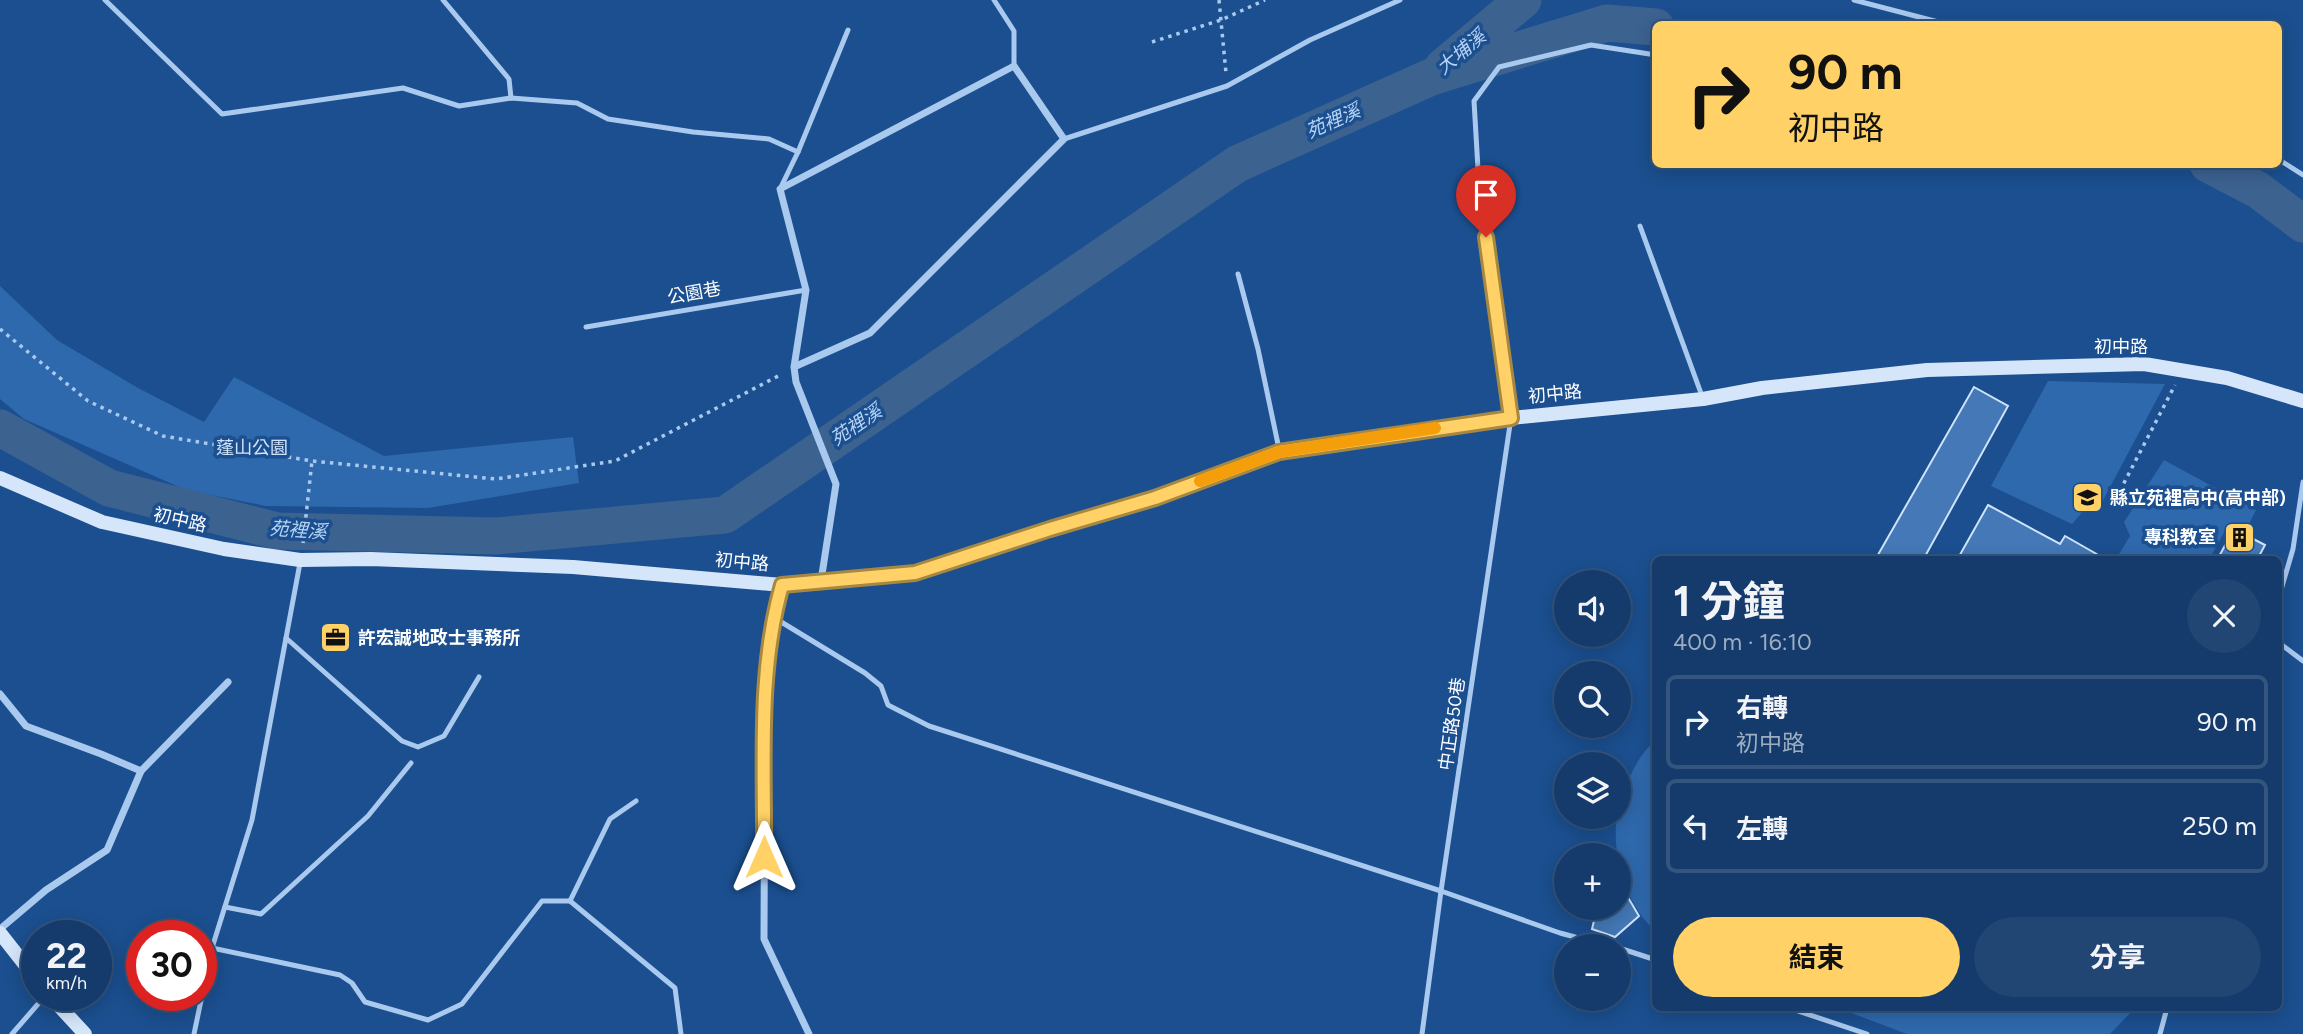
<!DOCTYPE html>
<html lang="zh-TW">
<meta charset="utf-8">
<style>
body{margin:0;font-family:Figtree,"Noto Sans TC",sans-serif;background:#214673;color:#f1f3f6;height:100vh;display:flex;flex-direction:column;font-size:26px;white-space:nowrap}
*{box-sizing:border-box;margin:0}
p{font-size:23px;color:#9dadc1}
.icon{flex:none;width:38px;height:38px;fill:none;stroke:currentColor;stroke-width:2;stroke-linecap:round;stroke-linejoin:round}
.map{position:relative;flex:1;overflow:hidden}
.panel{position:absolute;left:1652px;top:556px;width:630px;height:455px;display:flex;flex-direction:column;background:#143b6b;border-radius:10px;box-shadow:0 4px 18px #0003,0 0 0 2px #33557e}
.panel>*{flex:none}
.top-card{position:absolute;left:1652px;top:21px;width:630px;height:147px;border-radius:10px;box-shadow:0 4px 18px #0003,0 0 0 2px #33557e;background:#ffd166;color:#111;overflow:hidden}
.controls{position:absolute;left:1554px;top:570px;display:grid;gap:14px}
.controls a{display:grid;place-items:center;width:77px;height:77px;border-radius:50%;background:#143b6b;box-shadow:0 4px 18px #0003,0 0 0 2px #33557e;font-size:35px}
.speed{position:absolute;left:21px;top:920px;display:flex;gap:14px;font-size:35px;font-weight:700;text-align:center}
.speed>*{display:grid;place-content:center;width:91px;height:91px;border-radius:50%;background:#143b6b;box-shadow:0 4px 18px #0003,0 0 0 2px #33557e;line-height:1}
.speed small{font-size:18px;font-weight:400}
.speed .limit{border:10px solid #d22;background:#fff;color:#111}
.pin{position:absolute;display:grid;place-items:center;width:60px;height:60px;color:#fff;margin:-72px -30px;border-radius:50% 50% 50% 0;rotate:-45deg;box-shadow:0 0 7px #0007}
.pin .icon{rotate:45deg}
.me{position:absolute;width:77px;margin:-38px;rotate:0deg;stroke-linejoin:round;filter:drop-shadow(0 0 5px #0008)}
.turn{display:flex;align-items:center;gap:24px;height:147px;padding:0 21px;font-size:32px}
.turn .icon{width:91px;height:91px;stroke-width:2.5}
.turn b{display:block;font-size:49px;line-height:60px}
.round{display:grid;place-items:center;flex:none;width:74px;height:74px;border-radius:37px;background:#214673}
.head{display:flex;align-items:center;justify-content:space-between;height:119px;padding:0 21px}
h1{font-size:42px;font-weight:700;line-height:52px}
.action{display:flex;gap:14px;margin-top:auto;padding:14px 21px}
.action a{flex:1;height:80px;border-radius:42px;background:#ffd166;color:#111;font-size:28px;font-weight:700;line-height:80px;text-align:center}
.action a+a{background:#214673;color:#f1f3f6}
ul{padding:0;list-style:none}
li{display:flex;align-items:center;gap:21px;height:94px;margin:0 14px 10px;padding:0 7px;border:4px solid #33557e;border-radius:10px}
li div{flex:1}
li b{display:block;font-size:26px}
li em{font-style:normal}
.map>svg:first-child{display:block}
.green{fill:#2e69ad}
.lines{fill:none;stroke-linecap:round;stroke-linejoin:round}
.river{stroke:#3c6290;stroke-width:37}
.building{fill:#4478b7;stroke:#cfe3fa;stroke-width:2}
.path{stroke:#a9c9ee;stroke-width:3.5;stroke-dasharray:3.5 5;stroke-linecap:butt}
.lane{stroke:#a9c9ee;stroke-width:5}
.street{stroke:#a9c9ee;stroke-width:7}
.secondary{stroke:#d6e6fa;stroke-width:14}
.route-casing{stroke:#a68842;stroke-width:18}
.route{stroke:#ffd166;stroke-width:12}
.slow{stroke:#f59e0b;stroke-width:12}
.labels{text-anchor:middle;dominant-baseline:central;stroke-width:7;stroke-linejoin:round;paint-order:stroke}
.street-label{font-size:18px;fill:#fff;stroke:#1b4f8f}
.park-label{font-size:18px;fill:#cfe3fa;stroke:#1b4f8f}
.poi-label{font-size:18px;font-weight:bold;fill:#fff;stroke:#1b4f8f;text-anchor:start}
.water-label{font-size:19px;font-style:italic;fill:#b5d3f5;stroke:#1b4f8f}
</style>
<div class="map">
<svg width="2303" height="1034" viewBox="0 0 2303 1034">
<rect width="100%" height="100%" fill="#1b4f8f"/>
<g class="green">
<path d="M0 286 57 340 138 388 204 422 234 377 384 456 573 437 579 483 428 508 266 506 186 490 24 419 0 399Z"/>
<path d="M2048 381 2165 384 2101 504 2085 509 2072 524 1991 486Z"/>
<path d="M2164 460 2256 510 2246 530 2229 523 2209 560H2131L2119 554 2130 536 2124 522Z"/>
<path d="M1655 741V930C1626 906 1611 852 1617 817H1619C1619 794 1637 755 1655 741Z"/>
<path d="M1838 1008H2135L2110 1034H1907Z"/>
</g>
<g class="lines">
<g class="river">
<path d="M1443 67 1523 0"/>
<path d="M2208 164 2258 190 2303 224"/>
<path d="M0 428 109 488 277 531 496 536 725 515 1237 164 1431 77 1607 23 1656 27"/>
</g>
</g>
<g class="building">
<path d="M1974 387 2008 406 1923 560H1875Z"/>
<path d="M1988 505 2060 544 2065 536 2107 560H2006L1997 555 1994 560H1957Z"/>
<path d="M2234 529 2265 545 2257 560H2217Z"/>
<path d="M1619 882 1639 916 1615 937 1592 929 1597 908H1619Z"/>
</g>
<g class="lines">
<g class="path">
<path d="M1219 0 1226 73"/>
<path d="M1152 42 1221 20 1265 0"/>
<path d="M0 329 88 401 163 436 312 461 496 479 615 461 782 374"/>
<path d="M2112 506 2175 385"/>
<path d="M303 543 312 461"/>
</g>
<g class="lane">
<path d="M105 0 222 114 403 88 459 106 511 98 577 103 608 119 693 132 769 139 798 152 780 189"/>
<path d="M443 0 509 79 511 98"/>
<path d="M994 0 1014 31V66"/>
<path d="M1854 0 1946 24"/>
<path d="M1064 139 1227 86 1310 40 1400 0"/>
<path d="M798 152 848 30"/>
<path d="M2278 159 2303 175"/>
<path d="M1640 226 1702 396"/>
<path d="M1238 274 1258 349 1279 449"/>
<path d="M586 327 806 290"/>
<path d="M2278 600 2293 549 2303 482"/>
<path d="M773 617 865 673 881 686 888 705 929 726 1441 891 1560 933 1612 947"/>
<path d="M286 638 402 741 418 747 444 736 479 677"/>
<path d="M2278 642 2303 661"/>
<path d="M570 901 610 819 636 801"/>
<path d="M225 907 261 914 368 816 411 763"/>
<path d="M212 948 340 975 352 983 365 1002 428 1020 462 1004 542 901H570L675 988 681 1034"/>
<path d="M1619 948 1656 960"/>
<path d="M1789 1008 1867 1034"/>
<path d="M12 1034 45 996"/>
<path d="M194 1034 212 948 252 820 300 563"/>
<path d="M1422 1034 1441 891 1511 418 1479 186 1474 101 1499 67 1591 45 1656 55"/>
<path d="M2160 1034 2167 1008"/>
</g>
<g class="street">
<path d="M794 367 870 333 1064 139 1014 66 780 189 806 290 794 367 796 382 836 484 821 581"/>
<path d="M782 586 773 617 765 678 764 939 809 1034"/>
<path d="M0 694 26 726 101 754 141 771"/>
<path d="M0 929 46 890 107 850 141 771 228 682"/>
</g>
<g class="secondary">
<path d="M0 478 102 522 224 549 300 560 371 559 573 567 782 585 915 574 1050 529 1155 498 1279 452 1511 418 1703 399 1762 388 1927 370 2144 364 2227 378 2303 401"/>
<path d="M0 933 37 980"/>
<path d="M50 996 85 1034"/>
</g>
</g>
<g class="lines">
<defs>
<path id="route" d="M764 857C765 766 757 673 782 585L915 573 1050 529 1155 498 1279 452 1511 418 1486 237"/>
</defs>
<use href="#route" class="route-casing"/>
<use href="#route" class="route"/>
<path class="slow" d="M1200 481 1279 452 1435 428"/>
</g>
<defs>
<symbol id="school-square" viewBox="-11 -11 22 22"><rect x="-9" y="-9" width="18" height="18" rx="4" fill="#ffd166" stroke="#1b4f8f"/><path d="M0-5L7-2L0 1L-7-2ZM-4 1L0 2.5L4 1V4Q0 6-4 4Z" fill="#111"/></symbol>
<symbol id="building-square" viewBox="-11 -11 22 22"><rect x="-9" y="-9" width="18" height="18" rx="4" fill="#ffd166" stroke="#1b4f8f"/><path d="M-4-6H4V6H1V3H-1V6H-4ZM-2.5-4.3h1.7v1.8h-1.7ZM.8-4.3h1.7v1.8H.8ZM-2.5-1h1.7V.8h-1.7ZM.8-1h1.7V.8H.8Z" fill="#111"/></symbol>
<symbol id="office-square" viewBox="-11 -11 22 22"><rect x="-9" y="-9" width="18" height="18" rx="4" fill="#ffd166" stroke="#1b4f8f"/><path d="M-6-3h4V-5.5h4V-3h4V5H-6ZM-1-4.5V-3h2v-1.5ZM-6 0V1H6V0Z" fill="#111"/></symbol>
</defs>
<g fill-rule="evenodd">
<use href="#school-square" x="2070" y="480" width="35" height="35"/>
<use href="#building-square" x="2222" y="520" width="35" height="35"/>
<use href="#office-square" x="318" y="620" width="35" height="35"/>
</g>
<g class="labels">
<g class="street-label">
<text transform="translate(694 293) rotate(-10)">公園巷</text>
<text x="2121" y="347">初中路</text>
<text transform="translate(1555 394) rotate(-6)">初中路</text>
<text transform="translate(180 520) rotate(13)">初中路</text>
<text transform="translate(742 562) rotate(5)">初中路</text>
<text transform="translate(1452 724) rotate(-82)">中正路50巷</text>
</g>
<g class="park-label">
<text x="252" y="448">蓬山公園</text>
</g>
<g class="poi-label">
<text x="2110" y="498">縣立苑裡高中(高中部)</text>
<text x="2216" y="537" text-anchor="end">專科教室</text>
<text x="358" y="638">許宏誠地政士事務所</text>
</g>
<g class="water-label">
<text transform="translate(1461 52) rotate(-40)">大埔溪</text>
<text transform="translate(1333 121) rotate(-24)">苑裡溪</text>
<text transform="translate(856 425) rotate(-34)">苑裡溪</text>
<text transform="translate(298 530) rotate(4)">苑裡溪</text>
</g>
</g>
</svg>
<div class="controls">
<a><svg class="icon" aria-label="sound" viewBox="0 0 24 24"><path d="M4 9h4l5-4v14l-5-4H4zM17 9q2 3 0 6"/></svg></a>
<a><svg class="icon" aria-label="search" viewBox="0 0 24 24"><circle cx="10" cy="10" r="6"/><path d="M15 15l6 6"/></svg></a>
<a><svg class="icon" aria-label="layers" viewBox="0 0 24 24"><path d="M12 4l9 5-9 5-9-5zM3 14l9 5 9-5"/></svg></a>
<a>+</a>
<a>−</a>
</div>
<div class="speed"><div>22<small>km/h</small></div><div class="limit">30</div></div>
<div class="pin" style="left:1486px;top:237px;background:#d93025"><svg class="icon" aria-label="arrive" viewBox="0 0 24 24"><path d="M6 21V4h12l-3 4 3 4H6"/></svg></div>
<svg class="me" style="left:764px;top:857px" viewBox="-20 -20 40 40"><path d="M0-17L14 15 0 8-14 15z" fill="#ffd166" stroke="#fff" stroke-width="4"/></svg>
<div class="top-card">
<div class="turn"><svg class="icon" aria-label="right" viewBox="0 0 24 24"><path d="M7 20v-9h11M14 6l5 5-5 5"/></svg><div><b>90 m</b>初中路</div></div>
</div>
<section class="panel">
<div class="head"><div><h1>1 分鐘</h1><p>400 m · 16:10</p></div><a class="round"><svg class="icon" aria-label="close" viewBox="0 0 24 24"><path d="M6 6l12 12M18 6L6 18"/></svg></a></div>
<ul>
<li><svg class="icon" aria-label="right" viewBox="0 0 24 24"><path d="M7 20v-9h11M14 6l5 5-5 5"/></svg><div><b>右轉</b><p>初中路</p></div><em>90 m</em></li>
<li><svg class="icon" aria-label="left" viewBox="0 0 24 24"><path d="M17 20v-9H6M10 6l-5 5 5 5"/></svg><div><b>左轉</b></div><em>250 m</em></li>
</ul>
<div class="action"><a>結束</a><a>分享</a></div>
</section>
</div>
